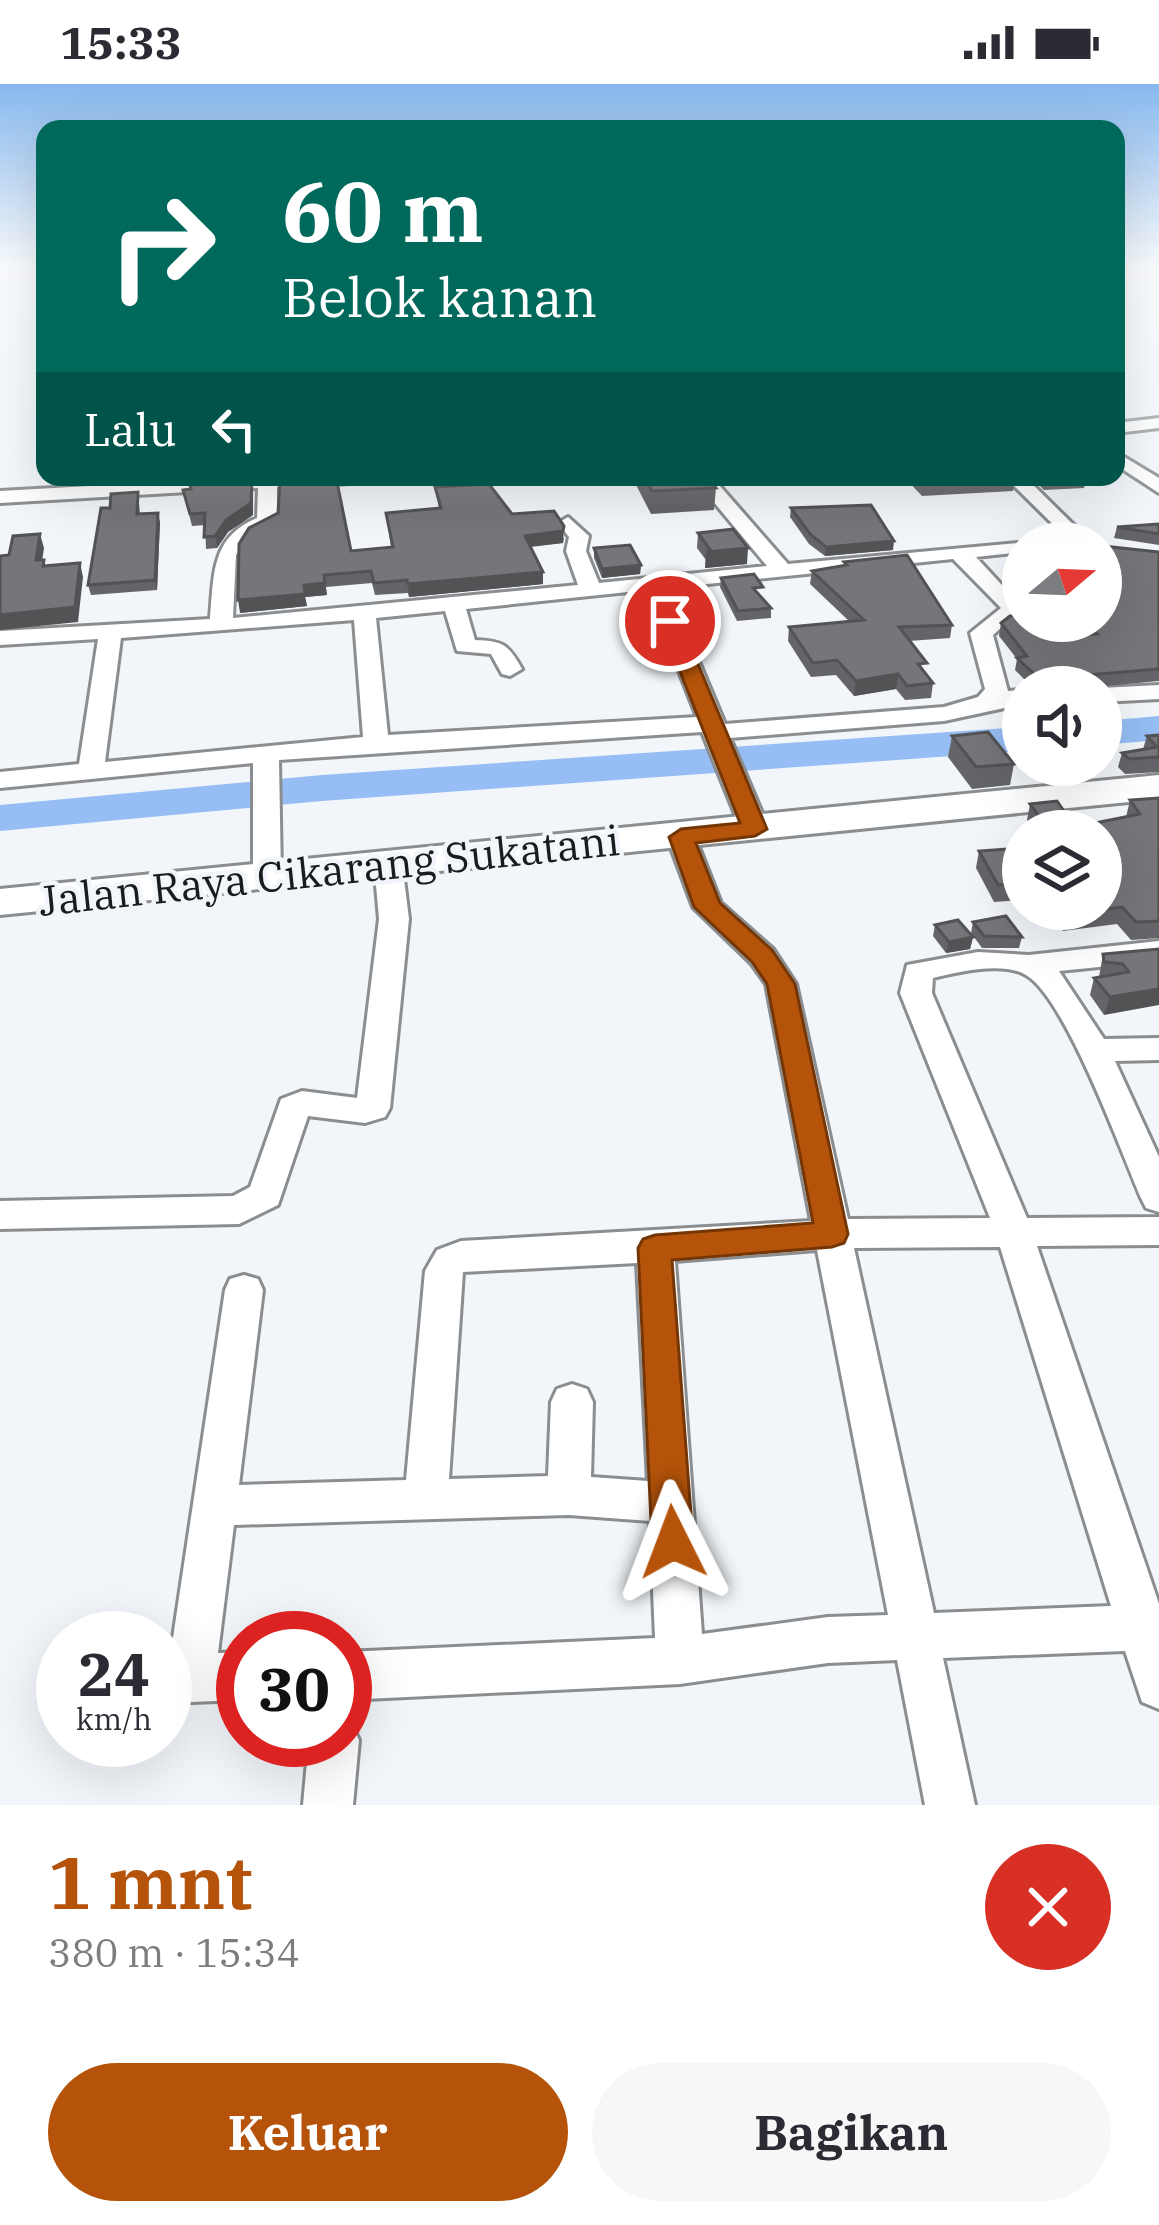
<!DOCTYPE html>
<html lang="id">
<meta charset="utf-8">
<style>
body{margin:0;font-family:"IBM Plex Serif",serif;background:#f7f7f7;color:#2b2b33;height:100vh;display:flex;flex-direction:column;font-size:45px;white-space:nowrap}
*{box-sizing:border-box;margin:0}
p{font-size:39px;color:#7c7c81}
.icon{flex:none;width:66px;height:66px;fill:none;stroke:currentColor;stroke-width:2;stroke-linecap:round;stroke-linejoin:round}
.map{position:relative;height:1721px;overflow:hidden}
.panel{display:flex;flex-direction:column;background:#fff;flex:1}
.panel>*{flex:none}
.hud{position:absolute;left:36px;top:36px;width:1089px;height:366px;border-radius:24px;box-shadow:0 12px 48px #0002;background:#00695c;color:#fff;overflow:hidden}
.needle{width:78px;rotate:71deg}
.tools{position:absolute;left:1002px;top:438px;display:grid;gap:24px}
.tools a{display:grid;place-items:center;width:120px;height:120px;border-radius:50%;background:#fff;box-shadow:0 12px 48px #0002;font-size:60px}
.speed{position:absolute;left:36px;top:1527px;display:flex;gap:24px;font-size:60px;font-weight:700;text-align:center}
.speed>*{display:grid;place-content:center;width:156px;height:156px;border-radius:50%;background:#fff;box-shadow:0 12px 48px #0002;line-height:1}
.speed small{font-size:30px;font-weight:400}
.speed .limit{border:18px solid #d22;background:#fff;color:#111}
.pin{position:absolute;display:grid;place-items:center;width:102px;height:102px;color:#fff;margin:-51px;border:6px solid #fff;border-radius:50%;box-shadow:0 3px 12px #0007}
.me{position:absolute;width:132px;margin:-66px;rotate:357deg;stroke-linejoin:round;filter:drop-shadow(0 0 9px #0008)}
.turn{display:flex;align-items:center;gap:42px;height:252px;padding:0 48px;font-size:54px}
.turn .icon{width:156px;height:156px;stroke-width:2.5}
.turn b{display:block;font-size:84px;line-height:102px}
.then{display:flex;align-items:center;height:114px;padding:0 48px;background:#0003;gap:24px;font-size:45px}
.round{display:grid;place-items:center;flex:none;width:126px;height:126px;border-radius:63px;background:#f7f7f7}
.head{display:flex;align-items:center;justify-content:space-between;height:204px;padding:0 48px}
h1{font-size:72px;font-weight:700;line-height:90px;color:#b45309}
.cta{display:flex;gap:24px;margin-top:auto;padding:24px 48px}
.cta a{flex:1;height:138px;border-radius:72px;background:#b45309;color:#fff;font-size:48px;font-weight:700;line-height:138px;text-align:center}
.cta a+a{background:#f7f7f7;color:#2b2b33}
.status{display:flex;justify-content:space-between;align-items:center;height:84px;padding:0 60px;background:#fff;direction:ltr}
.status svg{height:33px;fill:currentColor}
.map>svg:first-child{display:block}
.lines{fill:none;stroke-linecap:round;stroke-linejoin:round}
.river{fill:#96bef4;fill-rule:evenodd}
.street-casing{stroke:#8a8e91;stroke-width:6}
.secondary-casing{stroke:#8a8e91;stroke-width:6}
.street{fill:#fff;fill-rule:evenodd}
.secondary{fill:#fff;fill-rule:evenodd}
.wall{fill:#656569}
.shaded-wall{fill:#535355}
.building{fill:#76767a;stroke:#535355;stroke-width:3}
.route{fill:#b45309;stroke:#753606;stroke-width:3}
.labels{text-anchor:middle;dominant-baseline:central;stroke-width:9;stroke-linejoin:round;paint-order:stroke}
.street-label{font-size:42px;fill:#1a1b1d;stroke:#f2f6fa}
</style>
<div class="status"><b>15:33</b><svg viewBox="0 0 49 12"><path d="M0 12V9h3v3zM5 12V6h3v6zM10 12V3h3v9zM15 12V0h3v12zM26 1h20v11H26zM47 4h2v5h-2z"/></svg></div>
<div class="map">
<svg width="1159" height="1721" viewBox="0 0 1159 1721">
<rect width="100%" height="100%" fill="#f2f6fa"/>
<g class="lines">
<g class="river">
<path d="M1159 632V656L1101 661V637Z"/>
<path d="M1023 643V667L322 717 0 747V721L322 691Z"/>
</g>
<defs>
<g id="street">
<path d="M1159 334V344L1116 349V339Z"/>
<path d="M1116 368 1159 394V409L1116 381Z"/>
<path d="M251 393H359L350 399 277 403V437L248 452 236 471 233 534 578 501 566 467 569 453 558 439 568 433 589 452 586 467 599 499 767 482 693 393H712L788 480 1030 458 1023 459V468L976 473 1023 524 993 551 1008 607 1023 606V620L944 637 730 654 769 745 755 753 741 745 702 648 279 676 281 791 267 799 253 791V679L0 704V688L79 680 98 555 0 561V547L210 535C214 490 211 453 257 434L258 404 0 419V407ZM953 475 1001 524 970 549 985 605 978 613 944 623 725 640 668 504ZM647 506 697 633 388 651 376 534 445 527 457 567 491 570 502 590 510 592 522 585C508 560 503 557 475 556L466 525ZM354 536 363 653 105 678 121 554Z"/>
<path d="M1005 393H1025L1092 459H1072Z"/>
<path d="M1159 601V615L1101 618V604Z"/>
<path d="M681 745 695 753 721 819 773 865 796 900 848 1135 990 1134 900 909 907 881 978 868 1029 871 1159 857V877L1059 887 1104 955 1159 954V976L1115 977 1159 1073V1128L1146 1124 1141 1114C1121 1067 1065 913 1026 891 1003 877 957 888 933 894L932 909 1027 1134 1159 1133V1161L1037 1162 1159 1520V1625L1142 1618 1125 1567 943 1574 975 1721H925L897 1576 828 1579 680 1600 345 1616V1568L655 1554 650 1437 569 1431 234 1441 218 1569 243 1568V1616L191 1618 174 1611 167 1594 225 1206 230 1195 244 1191 258 1195 263 1206 239 1401 406 1396 425 1187 437 1166 461 1157 811 1137 766 900 751 879 693 823 667 753ZM1000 1163 1111 1522 934 1529 854 1164ZM817 1166 888 1531 828 1533 702 1550 675 1177ZM637 1179 648 1397 591 1393 593 1318 587 1305 572 1300 557 1305 551 1318 548 1392 449 1395 463 1188Z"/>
<path d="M388 771 402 779 409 835 390 1024 385 1033 365 1039 308 1032 278 1121 239 1140 0 1145V1117L233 1112 250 1103 281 1015 302 1007 357 1014 379 835 374 779Z"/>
<path d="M345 1636 351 1639 359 1656 353 1721H303L309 1656H345Z"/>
</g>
<path id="secondary" d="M1159 691V715L0 831V805Z"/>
</defs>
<use href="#street" class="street-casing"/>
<use href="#secondary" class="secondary-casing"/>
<use href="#street" class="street"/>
<use href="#secondary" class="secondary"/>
</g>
<g class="wall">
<path d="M632 393H708L716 404 714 426 651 430Z"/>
<path d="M904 393H1016L1013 407 922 412Z"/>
<path d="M1031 393H1086L1084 404 1044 406Z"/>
<path d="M435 403 512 430 564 454 563 459 531 463 543 488V500L409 513 408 509 375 511 372 499 326 503 327 511 305 513 307 522 240 529 351 467 391 463 386 429 439 424Z"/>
<path d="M183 406 253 409V431L228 448 217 464 206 465 205 441 192 442Z"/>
<path d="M138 408 140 430 160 438 157 506 91 511 88 501Z"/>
<path d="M791 424 893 466 825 472 809 460 790 433Z"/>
<path d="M1159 440V461L1114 454 1117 443Z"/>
<path d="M698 449 747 480 705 484 706 476 697 464Z"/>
<path d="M1103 462 1159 468V597L1095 603H1032L1015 586 1017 575 999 552 1001 539 1046 553 1084 551 1072 537H1101Z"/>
<path d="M594 464 641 481 640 490 602 494 594 474Z"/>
<path d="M844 478 952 541 950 554 909 557 925 589 933 599 931 614 905 616 896 605 854 612 836 591 811 593 788 557 789 543 849 537 810 500 812 487 844 482Z"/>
<path d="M721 494 762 513 771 524V534L737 537 720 503Z"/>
<path d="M1159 651V688L1125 690 1118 683 1122 669 1143 665 1147 652Z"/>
<path d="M952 652 1014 680 1010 701 972 705 948 673Z"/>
<path d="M1159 714V854L1131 856 1117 840 1063 847 1047 825H1101V747H1032L1027 736 1030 720 1075 743 1126 733 1130 716Z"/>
<path d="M1023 764V816L994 818 976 784 979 767Z"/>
<path d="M973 838 1022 853 1019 864H982L971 849Z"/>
<path d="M935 841 973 853 970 865 946 869 933 852Z"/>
<path d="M1159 865 1104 931 1090 911 1094 894 1099 893 1103 870Z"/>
</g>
<g class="shaded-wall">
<path d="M252 397 253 431 228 448 217 464 215 452Z"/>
<path d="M158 429 160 438 157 506 155 496Z"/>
<path d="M564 442 563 459 525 463V452Z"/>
<path d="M40 450 44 464 40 491 36 476Z"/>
<path d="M894 457 893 466 825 472 826 463Z"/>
<path d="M748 464 747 480 705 484 706 468Z"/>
<path d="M80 479 83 493 78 538 0 546V531Z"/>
<path d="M641 481 640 490 602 494V485Z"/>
<path d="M543 488V500L409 513 408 500Z"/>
<path d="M325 499 327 511 305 513 307 522 240 529 238 516 304 501Z"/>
<path d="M898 590 896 605 854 612 856 597Z"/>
<path d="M973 853 970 865 946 869 949 858Z"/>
<path d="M1159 905V921L1104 931 1110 913Z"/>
</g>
<g class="building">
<path d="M336 393 351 467 393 463 386 429 441 424 435 403 489 400 512 430 554 427 564 442 563 447 525 452 543 488 408 500 407 496 374 499 371 487 324 491 325 499 304 501 305 510 238 516 239 460 249 444 278 429 280 396Z"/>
<path d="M644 393H708L716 404 652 407Z"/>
<path d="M921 393H995L924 397Z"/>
<path d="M252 397 251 419 226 436 215 452 204 453 205 429 190 430 183 406 191 405 190 401Z"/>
<path d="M138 408 137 430 158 429 155 496 88 501 101 424H110L111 410Z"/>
<path d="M871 421 894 457 826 463 810 450 791 424Z"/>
<path d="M1159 440V450L1117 443Z"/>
<path d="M733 445 748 464 706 468 711 467 698 449Z"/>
<path d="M40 450 36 476H44L43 482 80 479 75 523 0 531V472L9 471 13 452Z"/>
<path d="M1101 459 1103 462 1159 468V585L1040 595 1017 574 1027 572 1001 539 1010 532 1023 531V537H1033L1046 553 1097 550 1085 537H1101Z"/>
<path d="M630 461 641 481 602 485 594 464Z"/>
<path d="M907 471 952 541 899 543 927 579 918 580 933 599 907 602 898 590 856 597 837 576 813 579 789 543 864 536 812 487 847 481 844 478Z"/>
<path d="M754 490 763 503 753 504 771 524 738 527 721 494Z"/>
<path d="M988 648 1014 680 976 683 952 652Z"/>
<path d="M1159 651V673L1129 675 1122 669 1157 663 1147 652Z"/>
<path d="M1159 714V837L1136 838 1122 823 1067 830 1064 825H1101V747H1035L1033 744 1046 742 1030 720 1057 717 1075 743 1140 730 1130 716Z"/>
<path d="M1023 764V799L998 801 979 767Z"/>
<path d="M1006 832 1022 853 984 852 973 838Z"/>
<path d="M958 836 973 853 949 858 935 841Z"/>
<path d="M1159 865V905L1110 913 1094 894 1129 888 1123 880 1104 878 1103 870Z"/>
</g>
<linearGradient id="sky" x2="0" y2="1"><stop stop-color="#87b8ed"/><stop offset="0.43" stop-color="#f9fbfd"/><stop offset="1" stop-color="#f9fbfd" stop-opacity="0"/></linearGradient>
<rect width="1159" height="425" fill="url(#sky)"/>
<path class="route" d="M663 532 680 537 767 745 755 752 696 759 720 819 772 866 795 900 848 1150 844 1159 832 1163 672 1176 693 1458 687 1472 673 1477 658 1472 652 1458 638 1164 643 1155 655 1151 813 1139 767 900 752 878 694 823 669 753 681 745 740 739 660 537Z"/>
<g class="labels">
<g class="street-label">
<text transform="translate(329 786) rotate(-6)">Jalan Raya Cikarang Sukatani</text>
</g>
</g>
</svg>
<div class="tools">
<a><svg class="needle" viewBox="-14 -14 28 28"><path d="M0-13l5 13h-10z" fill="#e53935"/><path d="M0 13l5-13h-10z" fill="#7c7c81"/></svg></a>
<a><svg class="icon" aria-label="sound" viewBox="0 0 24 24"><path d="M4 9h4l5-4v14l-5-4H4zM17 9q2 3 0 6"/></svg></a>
<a><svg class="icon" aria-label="layers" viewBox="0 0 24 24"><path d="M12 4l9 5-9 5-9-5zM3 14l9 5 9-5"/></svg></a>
</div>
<div class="speed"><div>24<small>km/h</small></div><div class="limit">30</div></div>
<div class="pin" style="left:670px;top:537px;background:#d93025"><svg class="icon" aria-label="arrive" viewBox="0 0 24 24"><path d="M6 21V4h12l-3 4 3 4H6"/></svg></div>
<svg class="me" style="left:673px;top:1458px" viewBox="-20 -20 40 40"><path d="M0-17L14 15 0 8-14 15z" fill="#b45309" stroke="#fff" stroke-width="4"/></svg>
<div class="hud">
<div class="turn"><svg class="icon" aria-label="right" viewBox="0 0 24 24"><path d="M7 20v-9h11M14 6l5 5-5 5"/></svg><div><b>60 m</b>Belok kanan</div></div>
<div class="then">Lalu<svg class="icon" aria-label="left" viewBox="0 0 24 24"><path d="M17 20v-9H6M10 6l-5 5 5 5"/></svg></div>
</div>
</div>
<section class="panel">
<div class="head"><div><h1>1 mnt</h1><p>380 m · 15:34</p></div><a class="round" style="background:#d93025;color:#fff"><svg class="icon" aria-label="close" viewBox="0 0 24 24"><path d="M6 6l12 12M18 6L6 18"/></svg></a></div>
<div class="cta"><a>Keluar</a><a>Bagikan</a></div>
</section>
